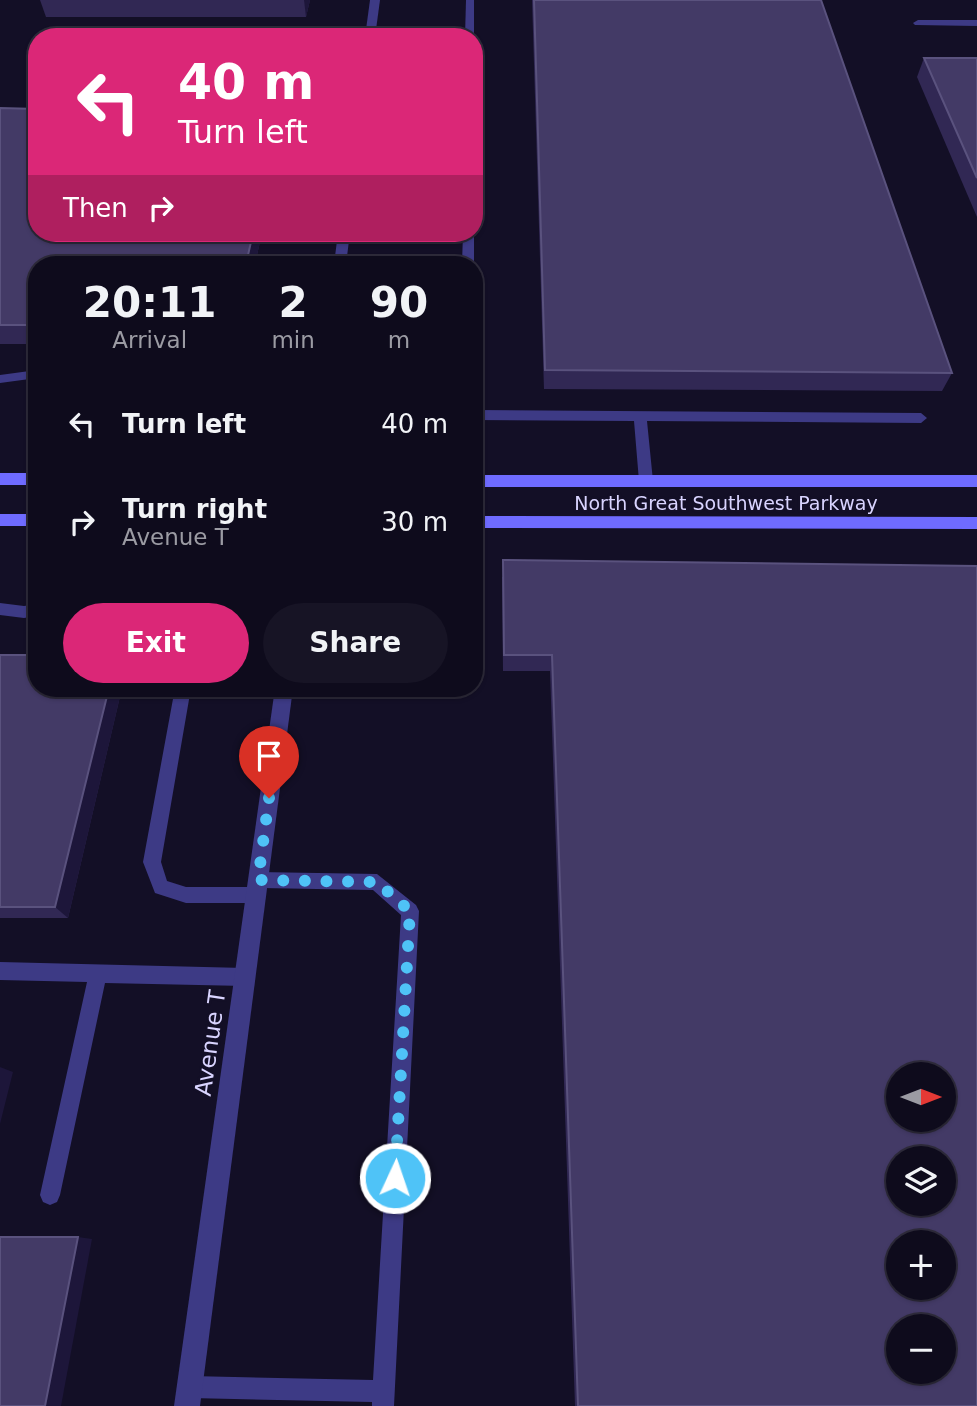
<!DOCTYPE html>
<meta charset="utf-8">
<style>
body{margin:0;font-family:"DejaVu Sans",sans-serif;background:#171425;color:#f1f3f6;height:100vh;display:flex;flex-direction:column;font-size:26px;white-space:nowrap}
*{box-sizing:border-box;margin:0}
p{font-size:23px;color:#9b9ba3}
.icon{flex:none;width:38px;height:38px;fill:none;stroke:currentColor;stroke-width:2;stroke-linecap:round;stroke-linejoin:round}
.map{position:relative;flex:1;overflow:hidden}
.details{position:absolute;left:28px;top:256px;width:455px;height:441px;display:flex;flex-direction:column;background:#0e0b1c;border-radius:28px;box-shadow:0 2px 5px #0004,0 0 0 2px #2e2b3b}
.details>*{flex:none}
.guide{position:absolute;left:28px;top:28px;width:455px;height:214px;border-radius:28px;box-shadow:0 2px 5px #0004,0 0 0 2px #2e2b3b;background:#db2777;color:#fff;overflow:hidden}
.needle{width:46px;rotate:90deg}
.buttons{position:absolute;left:886px;top:1062px;display:grid;gap:14px}
.buttons a{display:grid;place-items:center;width:70px;height:70px;border-radius:50%;background:#0e0b1c;box-shadow:0 2px 5px #0004,0 0 0 2px #2e2b3b;font-size:35px}
.pin{position:absolute;display:grid;place-items:center;width:60px;height:60px;color:#fff;margin:-72px -30px;border-radius:50% 50% 50% 0;rotate:-45deg;box-shadow:0 0 7px #0007}
.pin .icon{rotate:45deg}
.me{position:absolute;width:77px;margin:-38px;rotate:3deg;stroke-linejoin:round;filter:drop-shadow(0 0 5px #0008)}
.turn{display:flex;align-items:center;gap:24px;height:147px;padding:0 35px;font-size:32px}
.turn .icon{width:91px;height:91px;stroke-width:2.5}
.turn b{display:block;font-size:49px;line-height:60px}
.then{display:flex;align-items:center;height:66px;padding:0 35px;background:#0003;gap:14px;font-size:26px}
.eta{display:flex;justify-content:space-evenly;align-items:center;height:119px;text-align:center}
.eta b{font-size:42px;font-weight:700;line-height:49px}
.cta{display:flex;gap:14px;margin-top:auto;padding:14px 35px}
.cta a{flex:1;height:80px;border-radius:42px;background:#db2777;color:#fff;font-size:28px;font-weight:700;line-height:80px;text-align:center}
.cta a+a{background:#171425;color:#f1f3f6}
ul{padding:0;list-style:none}
li{display:flex;align-items:center;gap:21px;height:98px;padding:0 35px}
li div{flex:1}
li b{display:block;font-size:26px}
li em{font-style:normal}
.map>svg:first-child{display:block}
.lines{fill:none;stroke-linecap:round;stroke-linejoin:round}
.lane{fill:#3d3a85;fill-rule:evenodd}
.street{fill:#3d3a85;fill-rule:evenodd}
.secondary{fill:#6f6bff;fill-rule:evenodd}
.wall{fill:#312854}
.shaded-wall{fill:#1d163a}
.building{fill:#433a66;stroke:#5a527e;stroke-width:2;fill-rule:evenodd}
.route{stroke:#4fc3f7;stroke-width:12;stroke-dasharray:0 21.6}
.labels{text-anchor:middle;dominant-baseline:central;stroke-width:5;stroke-linejoin:round;paint-order:stroke}
.street-label{font-size:19px;fill:#d9d4ff;stroke:#130f26}
.near-street-label{font-size:23px;fill:#d9d4ff;stroke:#130f26}
</style>
<div class="map">
<svg width="977" height="1406" viewBox="0 0 977 1406">
<rect width="100%" height="100%" fill="#130f26"/>
<g class="lines">
<g class="lane">
<path d="M466 0H474V38L465 37Z"/>
<path d="M918 20H977V26L915 25 913 23Z"/>
<path d="M463 233H474V264H462Z"/>
<path d="M37 370V378L0 383V375Z"/>
<path d="M474 410 921 413 927 418 921 423 647 421 653 481 646 486 639 481 634 421 474 420Z"/>
<path d="M0 603 24 606 37 604V616L24 618 0 615Z"/>
<path d="M175 688H191L161 862 167 881 186 887H253L249 880 252 874 258 872 377 874 416 905 419 911 394 1406H372V1402L190 1398 182 1395 179 1387 182 1379 190 1376 373 1380 401 915 373 890 261 888 265 895 262 901 256 903H186L155 893 143 862Z"/>
<path d="M0 962 245 968 252 970 254 977 252 984 245 986 105 983 60 1195 57 1202 50 1205 43 1202 40 1195 87 982 0 980Z"/>
</g>
<g class="street">
<path d="M370 0H380L375 37H365Z"/>
<path d="M338 233H350L346 264H334Z"/>
<path d="M275 688H293L200 1406H174Z"/>
</g>
<g class="secondary">
<rect x="0" y="473" width="37" height="12"/>
<rect x="474" y="475" width="503" height="12"/>
<rect x="0" y="514" width="37" height="12"/>
<path d="M474 516 977 517V529L474 528Z"/>
</g>
</g>
<g class="wall">
<path d="M40 0H310L306 17H46Z"/>
<path d="M532 0H821L952 373 942 391 544 389Z"/>
<path d="M924 58H977V217L917 77Z"/>
<path d="M0 108 262 233 255 264H37V344H0Z"/>
<path d="M977 566V1406H575L550 671H503L502 577Z"/>
<path d="M0 655 37 688H122L68 918H0Z"/>
</g>
<g class="shaded-wall">
<path d="M304 0H310L306 17Z"/>
<path d="M253 233H262L255 264H246Z"/>
<path d="M109 688H122L68 918 55 907Z"/>
<path d="M0 1067 13 1072 0 1124Z"/>
<path d="M78 1237 92 1239 61 1406H45Z"/>
</g>
<g class="building">
<path d="M534 0H821L952 373 545 370Z"/>
<path d="M924 58H977V178Z"/>
<path d="M0 108 37 109V233H253L246 264H37V325H0Z"/>
<path d="M503 560 977 566V1406H578L552 655H504ZM898 1074H943V1120H898ZM898 1158H943V1204H898ZM898 1242H943V1288H898ZM898 1326H943V1372H898Z"/>
<path d="M0 655H37V688H109L55 907H0Z"/>
<path d="M0 1237H78L45 1406H0Z"/>
</g>
<g class="lines">
<path class="route" d="M269 798 258 880 377 882 410 911 395 1178"/>
</g>
<g class="labels">
<g class="street-label">
<text x="726" y="503">North Great Southwest Parkway</text>
</g>
<g class="near-street-label">
<text transform="translate(210 1043) rotate(-82)">Avenue T</text>
</g>
</g>
</svg>
<div class="buttons">
<a><svg class="needle" viewBox="-14 -14 28 28"><path d="M0-13l5 13h-10z" fill="#e53935"/><path d="M0 13l5-13h-10z" fill="#9b9ba3"/></svg></a>
<a><svg class="icon" aria-label="layers" viewBox="0 0 24 24"><path d="M12 4l9 5-9 5-9-5zM3 14l9 5 9-5"/></svg></a>
<a>+</a>
<a>−</a>
</div>
<div class="pin" style="left:269px;top:798px;background:#d93025"><svg class="icon" aria-label="arrive" viewBox="0 0 24 24"><path d="M6 21V4h12l-3 4 3 4H6"/></svg></div>
<svg class="me" style="left:395px;top:1178px" viewBox="-20 -20 40 40"><circle r="17" fill="#4fc3f7" stroke="#fff" stroke-width="3"/><path d="M0-11L8 9 0 5-8 9z" fill="#fff"/></svg>
<div class="guide">
<div class="turn"><svg class="icon" aria-label="left" viewBox="0 0 24 24"><path d="M17 20v-9H6M10 6l-5 5 5 5"/></svg><div><b>40 m</b>Turn left</div></div>
<div class="then">Then<svg class="icon" aria-label="right" viewBox="0 0 24 24"><path d="M7 20v-9h11M14 6l5 5-5 5"/></svg></div>
</div>
<section class="details">
<div class="eta">
<div><b>20:11</b><p>Arrival</p></div>
<div><b>2</b><p>min</p></div>
<div><b>90</b><p>m</p></div>
</div>
<ul>
<li><svg class="icon" aria-label="left" viewBox="0 0 24 24"><path d="M17 20v-9H6M10 6l-5 5 5 5"/></svg><div><b>Turn left</b></div><em>40 m</em></li>
<li><svg class="icon" aria-label="right" viewBox="0 0 24 24"><path d="M7 20v-9h11M14 6l5 5-5 5"/></svg><div><b>Turn right</b><p>Avenue T</p></div><em>30 m</em></li>
</ul>
<div class="cta"><a>Exit</a><a>Share</a></div>
</section>
</div>
